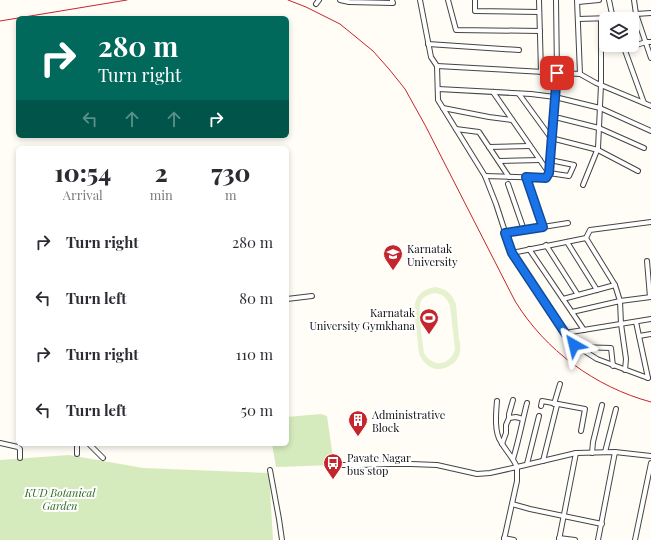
<!DOCTYPE html>
<style>
body{margin:0;font-family:"Playfair Display",serif;background:#f7f7f7;color:#2b2b33;height:100vh;display:flex;flex-direction:column;font-size:15px;white-space:nowrap}
*{box-sizing:border-box;margin:0}
p{font-size:13px;color:#7c7c81}
.icon{flex:none;width:22px;height:22px;fill:none;stroke:currentColor;stroke-width:2;stroke-linecap:round;stroke-linejoin:round}
.map{position:relative;flex:1;overflow:hidden}
.details{position:absolute;left:16px;top:146px;width:273px;height:300px;display:flex;flex-direction:column;background:#fff;border-radius:6px;box-shadow:0 2px 6px #0003}
.details>*{flex:none}
.top-card{position:absolute;left:16px;top:16px;width:273px;height:122px;border-radius:6px;box-shadow:0 2px 6px #0003;background:#00695c;color:#fff;overflow:hidden}
.fabs{position:absolute;left:599px;top:12px;display:grid;gap:8px}
.fabs a{display:grid;place-items:center;width:40px;height:40px;border-radius:6px;background:#fff;box-shadow:0 2px 6px #0003;font-size:20px}
.pin{position:absolute;display:grid;place-items:center;width:34px;height:34px;color:#fff;margin:-17px;border-radius:8px;box-shadow:0 2px 6px #0006}
.me{position:absolute;width:44px;margin:-22px;rotate:323deg;stroke-linejoin:round;filter:drop-shadow(0 0 3px #0008)}
.turn{display:flex;align-items:center;gap:14px;height:84px;padding:0 16px;font-size:18px}
.turn .icon{width:52px;height:52px;stroke-width:2.5}
.turn b{display:block;font-size:28px;line-height:34px}
.lanes{display:flex;align-items:center;height:38px;padding:0 16px;background:#0003;justify-content:center;gap:20px;direction:ltr}
.lanes .off{opacity:.35}
.eta{display:flex;justify-content:space-evenly;align-items:center;height:68px;text-align:center}
.eta b{font-size:24px;font-weight:800;line-height:28px}
ul{padding:0;list-style:none}
li{display:flex;align-items:center;gap:12px;height:56px;padding:0 16px}
li div{flex:1}
li b{display:block;font-size:15px}
li em{font-style:normal}
.map>svg:first-child{display:block}
.green{fill:#d5ebbd}
.pitch{fill:#e6f2cf;fill-rule:evenodd}
.lines{fill:none;stroke-linecap:round;stroke-linejoin:round}
.minor-casing{stroke:#444;stroke-width:6}
.minor{stroke:#fff;stroke-width:4}
.rail{stroke:#c4262e;stroke-width:1}
.route-casing{stroke:#114b97;stroke-width:10}
.route{stroke:#1a73e8;stroke-width:7}
.labels{text-anchor:middle;dominant-baseline:central;stroke-width:4;stroke-linejoin:round;paint-order:stroke}
.poi-label{font-size:11px;fill:#111;stroke:#fff;text-anchor:start}
.park-label{font-size:11px;font-style:italic;fill:#2f6b1f;stroke:#fff}
</style>
<div class="map">
<svg width="651" height="540" viewBox="0 0 651 540">
<rect width="100%" height="100%" fill="#fffdf5"/>
<g class="green">
<path d="M321 414 327 416 334 465 276 467 272 444H287V417Z"/>
<path d="M69 455 143 468 269 473 273 540H0V460Z"/>
</g>
<path class="pitch" d="M435 287C447 289 451 293 456 304 457 316 458 327 459 339 460 343 461 347 460 351 459 362 448 369 438 369 429 369 423 362 419 354 418 345 417 336 416 326 414 307 411 292 435 287ZM435 293C443 294 447 298 450 306L455 350C449 366 433 368 424 353 423 342 417 310 421 301 424 296 430 294 435 293Z"/>
<g class="lines">
<defs>
<g id="minor">
<path d="M340 0 349 2 393 3 392 0"/>
<path d="M420 0 431 57 437 66 438 100 485 176 496 204 512 253 565 333 575 345 597 359 648 378"/>
<path d="M448 0 456 30 540 31"/>
<path d="M475 0V11L539 12"/>
<path d="M539 0 541 72"/>
<path d="M577 0 580 74 596 83 651 106"/>
<path d="M609 0 613 19"/>
<path d="M634 0 636 14 651 13"/>
<path d="M578 2 599 0"/>
<path d="M316 4 319 0"/>
<path d="M636 14 651 58"/>
<path d="M578 19 612 18"/>
<path d="M428 44 519 50"/>
<path d="M623 45 644 103"/>
<path d="M624 49 646 42H651"/>
<path d="M437 66 580 74"/>
<path d="M438 89 531 94 555 97 600 108 651 131"/>
<path d="M493 92 549 173 569 176 574 165 550 160"/>
<path d="M519 94 551 138 598 150 638 171"/>
<path d="M443 108 489 117 512 120"/>
<path d="M553 118H559L599 128 644 148"/>
<path d="M456 129 479 132 509 177"/>
<path d="M489 147 530 146"/>
<path d="M499 161 540 160"/>
<path d="M485 176 546 178 549 173 557 73 556 0"/>
<path d="M526 177 543 227"/>
<path d="M508 184 524 230"/>
<path d="M583 185 598 148 601 85V19"/>
<path d="M651 222 590 230 586 238 615 285 620 301 651 297"/>
<path d="M505 233 568 223"/>
<path d="M567 242 597 290"/>
<path d="M546 245 578 295"/>
<path d="M529 249 584 330"/>
<path d="M512 253 586 238"/>
<path d="M647 261 650 297"/>
<path d="M287 299 312 296"/>
<path d="M563 299 615 285"/>
<path d="M572 312 620 301 621 324 626 359 625 370"/>
<path d="M636 322 648 378"/>
<path d="M565 333 651 319"/>
<path d="M639 336 651 334"/>
<path d="M578 347 611 348 613 366"/>
<path d="M554 404 560 384"/>
<path d="M541 406 542 401 585 409 581 431"/>
<path d="M509 418 516 417 523 419"/>
<path d="M0 443 18 447 20 449V458"/>
<path d="M89 444 103 458"/>
<path d="M502 444 506 433V425L509 418V414L513 400"/>
<path d="M605 452 616 409"/>
<path d="M592 453 593 442 602 405"/>
<path d="M77 454V444"/>
<path d="M513 459C519 440 522 422 527 403"/>
<path d="M543 461 557 405"/>
<path d="M527 464 539 416"/>
<path d="M339 465H360L390 464H411L437 465 477 474 490 473 517 467C512 456 506 451 501 442 494 432 496 413 497 401"/>
<path d="M270 470 279 519 282 540"/>
<path d="M512 504 530 509 602 524"/>
<path d="M504 538 514 540"/>
<path d="M559 538 575 540"/>
<path d="M504 540 517 481V467L576 453 615 452 651 456"/>
<path d="M559 540 576 453"/>
<path d="M598 540 615 452"/>
<path d="M635 540 651 463"/>
</g>
</defs>
<use href="#minor" class="minor-casing"/>
<use href="#minor" class="minor"/>
<g class="rail">
<path d="M288 0 306 7 340 24 373 51 389 69 405 89 425 125 515 301C545 350 595 387 651 402"/>
<path d="M0 21 127 0"/>
</g>
</g>
<g class="lines">
<defs>
<path id="route" d="M557 73 549 173 546 178 526 177 543 227 505 233 512 253 565 333 574 345"/>
</defs>
<use href="#route" class="route-casing"/>
<use href="#route" class="route"/>
</g>
<defs>
<symbol id="university-pin" viewBox="-11 -11 22 30"><path d="M0 17L-7.5 6A9.5 9.5 0 1 1 7.5 6Z" fill="#c4262e" stroke="#fff"/><path d="M0-5L7-2L0 1L-7-2ZM-4 1L0 2.5L4 1V4Q0 6-4 4Z" fill="#fff"/></symbol>
<symbol id="stadium-pin" viewBox="-11 -11 22 30"><path d="M0 17L-7.5 6A9.5 9.5 0 1 1 7.5 6Z" fill="#c4262e" stroke="#fff"/><path d="M0-5a6.5 5 0 1 0 0 10a6.5 5 0 1 0 0-10ZM-3.5-1.8h7v3.6h-7Z" fill="#fff"/></symbol>
<symbol id="building-pin" viewBox="-11 -11 22 30"><path d="M0 17L-7.5 6A9.5 9.5 0 1 1 7.5 6Z" fill="#c4262e" stroke="#fff"/><path d="M-4-6H4V6H1V3H-1V6H-4ZM-2.5-4.3h1.7v1.8h-1.7ZM.8-4.3h1.7v1.8H.8ZM-2.5-1h1.7V.8h-1.7ZM.8-1h1.7V.8H.8Z" fill="#fff"/></symbol>
<symbol id="bus-pin" viewBox="-11 -11 22 30"><path d="M0 17L-7.5 6A9.5 9.5 0 1 1 7.5 6Z" fill="#c4262e" stroke="#fff"/><path d="M-5-6H5V4H4V6H2V4H-2V6H-4V4H-5ZM-3.5-4V0h7V-4ZM-3.5 1.2v1.5H-2V1.2ZM2 1.2v1.5H3.5V1.2Z" fill="#fff"/></symbol>
</defs>
<g fill-rule="evenodd">
<use href="#university-pin" x="382" y="243" width="22" height="30"/>
<use href="#stadium-pin" x="418" y="307" width="22" height="30"/>
<use href="#building-pin" x="347" y="409" width="22" height="30"/>
<use href="#bus-pin" x="322" y="452" width="22" height="30"/>
</g>
<g class="labels">
<g class="poi-label">
<text x="407" y="248">Karnatak<tspan x="407" dy="13">University</tspan></text>
<text x="415" y="312" text-anchor="end">Karnatak<tspan x="415" dy="13">University Gymkhana</tspan></text>
<text x="372" y="414">Administrative<tspan x="372" dy="13">Block</tspan></text>
<text x="347" y="457">Pavate Nagar<tspan x="347" dy="13">bus stop</tspan></text>
</g>
<g class="park-label">
<text x="60" y="492">KUD Botanical<tspan x="60" dy="13">Garden</tspan></text>
</g>
</g>
</svg>
<div class="fabs">
<a><svg class="icon" aria-label="layers" viewBox="0 0 24 24"><path d="M12 4l9 5-9 5-9-5zM3 14l9 5 9-5"/></svg></a>
</div>
<div class="pin" style="left:557px;top:73px;background:#d93025"><svg class="icon" aria-label="arrive" viewBox="0 0 24 24"><path d="M6 21V4h12l-3 4 3 4H6"/></svg></div>
<svg class="me" style="left:574px;top:345px" viewBox="-20 -20 40 40"><path d="M0-17L14 15 0 8-14 15z" fill="#1a73e8" stroke="#fff" stroke-width="4"/></svg>
<div class="top-card">
<div class="turn"><svg class="icon" aria-label="right" viewBox="0 0 24 24"><path d="M7 20v-9h11M14 6l5 5-5 5"/></svg><div><b>280 m</b>Turn right</div></div>
<div class="lanes"><svg class="icon off" aria-label="left" viewBox="0 0 24 24"><path d="M17 20v-9H6M10 6l-5 5 5 5"/></svg><svg class="icon off" aria-label="ahead" viewBox="0 0 24 24"><path d="M12 20V5M6 11l6-6 6 6"/></svg><svg class="icon off" aria-label="ahead" viewBox="0 0 24 24"><path d="M12 20V5M6 11l6-6 6 6"/></svg><svg class="icon" aria-label="right" viewBox="0 0 24 24"><path d="M7 20v-9h11M14 6l5 5-5 5"/></svg></div>
</div>
<section class="details">
<div class="eta">
<div><b>10:54</b><p>Arrival</p></div>
<div><b>2</b><p>min</p></div>
<div><b>730</b><p>m</p></div>
</div>
<ul>
<li><svg class="icon" aria-label="right" viewBox="0 0 24 24"><path d="M7 20v-9h11M14 6l5 5-5 5"/></svg><div><b>Turn right</b></div><em>280 m</em></li>
<li><svg class="icon" aria-label="left" viewBox="0 0 24 24"><path d="M17 20v-9H6M10 6l-5 5 5 5"/></svg><div><b>Turn left</b></div><em>80 m</em></li>
<li><svg class="icon" aria-label="right" viewBox="0 0 24 24"><path d="M7 20v-9h11M14 6l5 5-5 5"/></svg><div><b>Turn right</b></div><em>110 m</em></li>
<li><svg class="icon" aria-label="left" viewBox="0 0 24 24"><path d="M17 20v-9H6M10 6l-5 5 5 5"/></svg><div><b>Turn left</b></div><em>50 m</em></li>
</ul>
</section>
</div>
